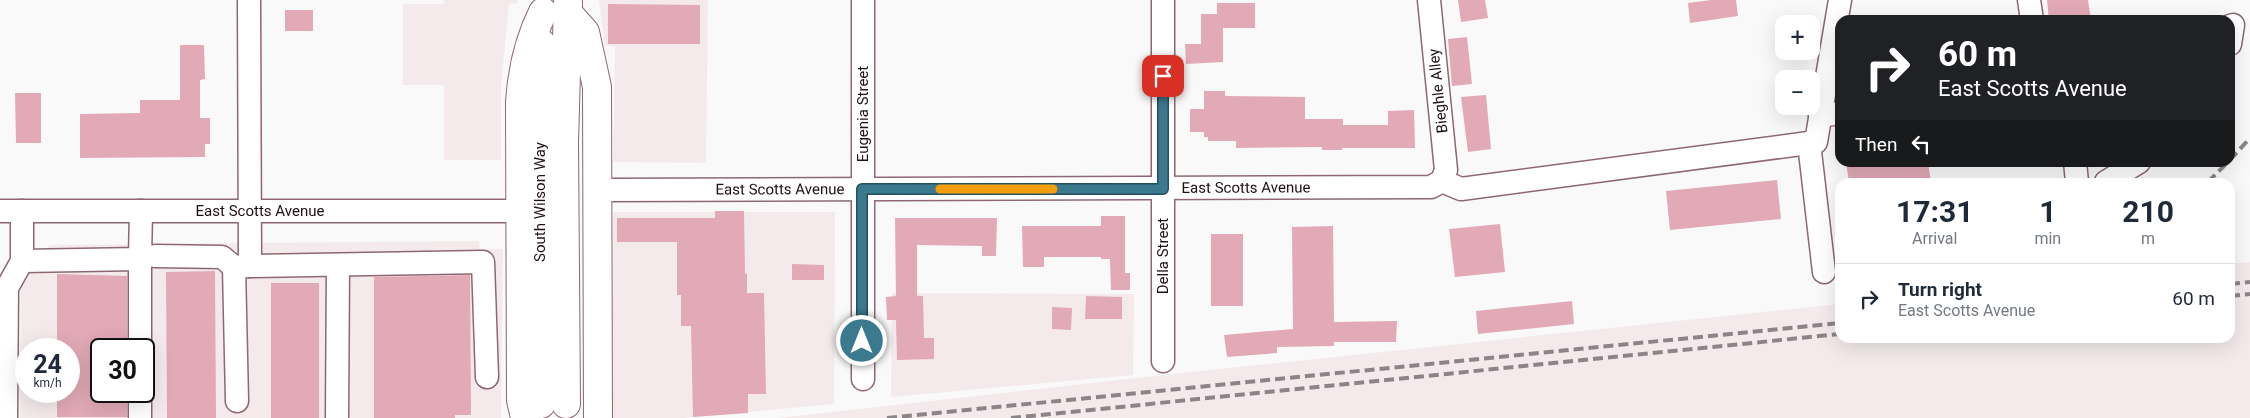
<!DOCTYPE html>
<meta charset="utf-8">
<style>
body{margin:0;font-family:Roboto,sans-serif;background:#f2f2f3;color:#1f2937;height:100vh;display:flex;flex-direction:column;font-size:19px;white-space:nowrap}
*{box-sizing:border-box;margin:0}
p{font-size:16px;color:#747a83}
.icon{flex:none;width:28px;height:28px;fill:none;stroke:currentColor;stroke-width:2;stroke-linecap:round;stroke-linejoin:round}
.map{position:relative;flex:1;overflow:hidden}
.panel{position:absolute;left:1835px;top:178px;width:400px;height:165px;display:flex;flex-direction:column;background:#fff;border-radius:15px;box-shadow:0 5px 20px #0002}
.panel>*{flex:none}
.top-card{position:absolute;left:1835px;top:15px;width:400px;height:152px;border-radius:15px;box-shadow:0 5px 20px #0002;background:#202124;color:#fff;overflow:hidden}
.buttons{position:absolute;left:1775px;top:15px;display:grid;gap:10px}
.buttons a{display:grid;place-items:center;width:45px;height:45px;border-radius:10px;background:#fff;box-shadow:0 5px 20px #0002;font-size:25px}
.speed{position:absolute;left:15px;top:338px;display:flex;gap:10px;font-size:25px;font-weight:700;text-align:center}
.speed>*{display:grid;place-content:center;width:65px;height:65px;border-radius:50%;background:#fff;box-shadow:0 5px 20px #0002;line-height:1}
.speed small{font-size:12px;font-weight:400}
.speed .limit{border:2px solid #111;border-radius:8px;background:#fff;color:#111}
.pin{position:absolute;display:grid;place-items:center;width:42px;height:42px;color:#fff;margin:-21px;border-radius:10px;box-shadow:0 2px 8px #0006}
.me{position:absolute;width:55px;margin:-28px;rotate:0deg;stroke-linejoin:round;filter:drop-shadow(0 0 4px #0008)}
.turn{display:flex;align-items:center;gap:18px;height:105px;padding:0 20px;font-size:22px}
.turn .icon{width:65px;height:65px;stroke-width:2.5}
.turn b{display:block;font-size:35px;line-height:42px}
.then{display:flex;align-items:center;height:48px;padding:0 20px;background:#0003;gap:10px;font-size:19px}
.eta{display:flex;justify-content:space-evenly;align-items:center;height:85px;text-align:center}
.eta b{font-size:30px;font-weight:700;line-height:35px}
ul{padding:0;list-style:none}
li{display:flex;align-items:center;gap:15px;height:70px;padding:0 20px;border-top:1px solid #e0e1e3}
li div{flex:1}
li b{display:block;font-size:19px}
li em{font-style:normal}
.map>svg:first-child{display:block}
.built{fill:#f4eaec;fill-rule:evenodd}
.building{fill:#e2a9b7}
.lines{fill:none;stroke-linecap:round;stroke-linejoin:round}
.minor-casing{stroke:#8d6872;stroke-width:25}
.major-casing{stroke:#8d6872;stroke-width:30}
.minor{stroke:#fff;stroke-width:22}
.major{stroke:#fff;stroke-width:28}
.rail{stroke:#8c8587;stroke-width:4;stroke-dasharray:10 5;stroke-linecap:butt}
.route-casing{stroke:#264f5c;stroke-width:12}
.route{stroke:#3b798e;stroke-width:9}
.slow{stroke:#f59e0b;stroke-width:9}
.labels{text-anchor:middle;dominant-baseline:central;stroke-width:5;stroke-linejoin:round;paint-order:stroke}
.street-label{font-size:15px;fill:#1d0f13;stroke:#fff}
</style>
<div class="map">
<svg width="2250" height="418" viewBox="0 0 2250 418">
<rect width="100%" height="100%" fill="#f9f9f9"/>
<g class="built">
<path d="M444 0H518V3L509 4 501 85V160H444V85H403V4H443Z"/>
<path d="M599 0H708L706 163 613 162 615 46H605Z"/>
<path d="M613 212H835L834 404 685 418H611Z"/>
<path d="M479 241 480 249H503L501 418H20L21 280 50 245ZM26 349H69V391H26ZM101 349H144V391H101Z"/>
<path d="M2250 262V418H779L1181 373 1840 304V338H2230V264Z"/>
<path d="M892 293 1134 294 1133 375 891 397Z"/>
</g>
<g class="building">
<path d="M1458 0H1485L1488 18 1461 22Z"/>
<path d="M1711 0H1736L1738 16 1690 23 1688 3Z"/>
<path d="M2047 0H2088L2091 20H2049Z"/>
<path d="M1217 3H1255V28H1223V62L1186 64 1185 44H1201V14H1217Z"/>
<path d="M608 4 700 5V44H608Z"/>
<rect x="285" y="10" width="28" height="21"/>
<path d="M1467 37 1472 84 1452 86 1448 39Z"/>
<path d="M180 45H204L205 79 200 80V118H210V144H205V157L80 158V114L140 113V100H180Z"/>
<path d="M1204 91H1225V96L1305 97V119H1343V125H1388V111L1414 110 1415 148H1342V150H1322V147L1236 148V141H1208V137H1204V132H1190V109H1204Z"/>
<path d="M15 93H41V143H16Z"/>
<path d="M1486 95 1491 149 1468 152 1461 97Z"/>
<path d="M1846 162H1928L1931 182H1849Z"/>
<path d="M1777 180 1781 219 1670 230 1666 191Z"/>
<path d="M715 211H744L745 273 747 274V293H764L766 394H748V413L693 417 691 326H681V295H677V242H617V218H715Z"/>
<path d="M1101 216H1125V273H1130V290H1111L1110 259H1101V257H1044V267H1023L1022 226H1101Z"/>
<path d="M895 218H997L996 256H982V246L917 245V296H923L924 338H934V359L897 360 896 320H887L886 297 896 296Z"/>
<path d="M1500 224 1505 272 1455 277 1449 229Z"/>
<path d="M1333 226 1334 322 1397 321 1396 342H1334V346L1277 347V353L1227 357 1224 335 1293 329 1292 227Z"/>
<rect x="1211" y="234" width="32" height="72"/>
<path d="M792 264 824 265V280H792Z"/>
<path d="M215 271 216 418H167L166 272Z"/>
<path d="M57 274 127 276V349H101V391H127V417H57V391H69V349H57Z"/>
<path d="M470 275 471 415H455V418H374V277Z"/>
<rect x="271" y="283" width="48" height="135"/>
<path d="M1086 296 1122 297V319H1085Z"/>
<path d="M1572 301 1574 324 1478 334 1476 311Z"/>
<path d="M1052 307 1072 308 1071 330 1052 329Z"/>
</g>
<g class="lines">
<defs>
<g id="minor">
<path d="M249 0 250 266 483 262 487 377"/>
<path d="M2029 0 2032 20"/>
<path d="M2230 26 2233 25 2230 44"/>
<path d="M1820 116 1840 113"/>
<path d="M1809 143 1824 272"/>
<path d="M2075 162 2077 182"/>
<path d="M1442 181 1461 189 1816 142 1840 0"/>
<path d="M2106 182 2139 162"/>
<path id="s1" d="M598 190 1431 187 1442 181 1446 170 1429 0"/>
<path id="s2" d="M0 211H520"/>
<path d="M155 256 222 257 234 267"/>
<path d="M140 259V349"/>
<path d="M22 261 140 259 141 211"/>
<path d="M1163 361V0"/>
<path d="M863 379V0"/>
<path d="M140 391V418"/>
<path d="M237 401 234 267 250 266"/>
<path d="M6 418 7 288 22 261V211"/>
<path d="M337 418 338 265"/>
</g>
<g id="major">
<path d="M568 13 585 32 597 87 598 418"/>
<path d="M541 404 539 142 542 44"/>
<path d="M566 404 564 142 568 3"/>
<path d="M525 418 521 400 520 102C522 71 529 40 543 12"/>
</g>
</defs>
<use href="#minor" class="minor-casing"/>
<use href="#major" class="major-casing"/>
<use href="#minor" class="minor"/>
<use href="#major" class="major"/>
<g class="rail">
<path d="M2230 160 2250 138"/>
<path d="M2208 182 2228 162"/>
<path d="M2230 284 2250 282"/>
<path d="M2230 296 2250 294"/>
<path d="M887 418 1840 323"/>
<path d="M1011 418 1840 334"/>
</g>
</g>
<g class="lines">
<defs>
<path id="route" d="M862 341V189H1163V76"/>
</defs>
<use href="#route" class="route-casing"/>
<use href="#route" class="route"/>
<path class="slow" d="M940 189H1053"/>
</g>
<g class="labels">
<g class="street-label">
<text transform="translate(1438 91) rotate(-96)">Bieghle Alley</text>
<text transform="translate(863 114) rotate(-90)">Eugenia Street</text>
<text stroke="none"><textPath href="#s1" startOffset="648">East Scotts Avenue</textPath></text>
<text stroke="none"><textPath href="#s1" startOffset="182">East Scotts Avenue</textPath></text>
<text transform="translate(540 202) rotate(-90)">South Wilson Way</text>
<text stroke="none"><textPath href="#s2" startOffset="260">East Scotts Avenue</textPath></text>
<text transform="translate(1163 256) rotate(-90)">Della Street</text>
</g>
</g>
</svg>
<div class="buttons">
<a>+</a>
<a>−</a>
</div>
<div class="speed"><div>24<small>km/h</small></div><div class="limit">30</div></div>
<div class="pin" style="left:1163px;top:76px;background:#d93025"><svg class="icon" aria-label="arrive" viewBox="0 0 24 24"><path d="M6 21V4h12l-3 4 3 4H6"/></svg></div>
<svg class="me" style="left:862px;top:341px" viewBox="-20 -20 40 40"><circle r="17" fill="#3b798e" stroke="#fff" stroke-width="3"/><path d="M0-11L8 9 0 5-8 9z" fill="#fff"/></svg>
<div class="top-card">
<div class="turn"><svg class="icon" aria-label="right" viewBox="0 0 24 24"><path d="M7 20v-9h11M14 6l5 5-5 5"/></svg><div><b>60 m</b>East Scotts Avenue</div></div>
<div class="then">Then<svg class="icon" aria-label="left" viewBox="0 0 24 24"><path d="M17 20v-9H6M10 6l-5 5 5 5"/></svg></div>
</div>
<section class="panel">
<div class="eta">
<div><b>17:31</b><p>Arrival</p></div>
<div><b>1</b><p>min</p></div>
<div><b>210</b><p>m</p></div>
</div>
<ul>
<li><svg class="icon" aria-label="right" viewBox="0 0 24 24"><path d="M7 20v-9h11M14 6l5 5-5 5"/></svg><div><b>Turn right</b><p>East Scotts Avenue</p></div><em>60 m</em></li>
</ul>
</section>
</div>
